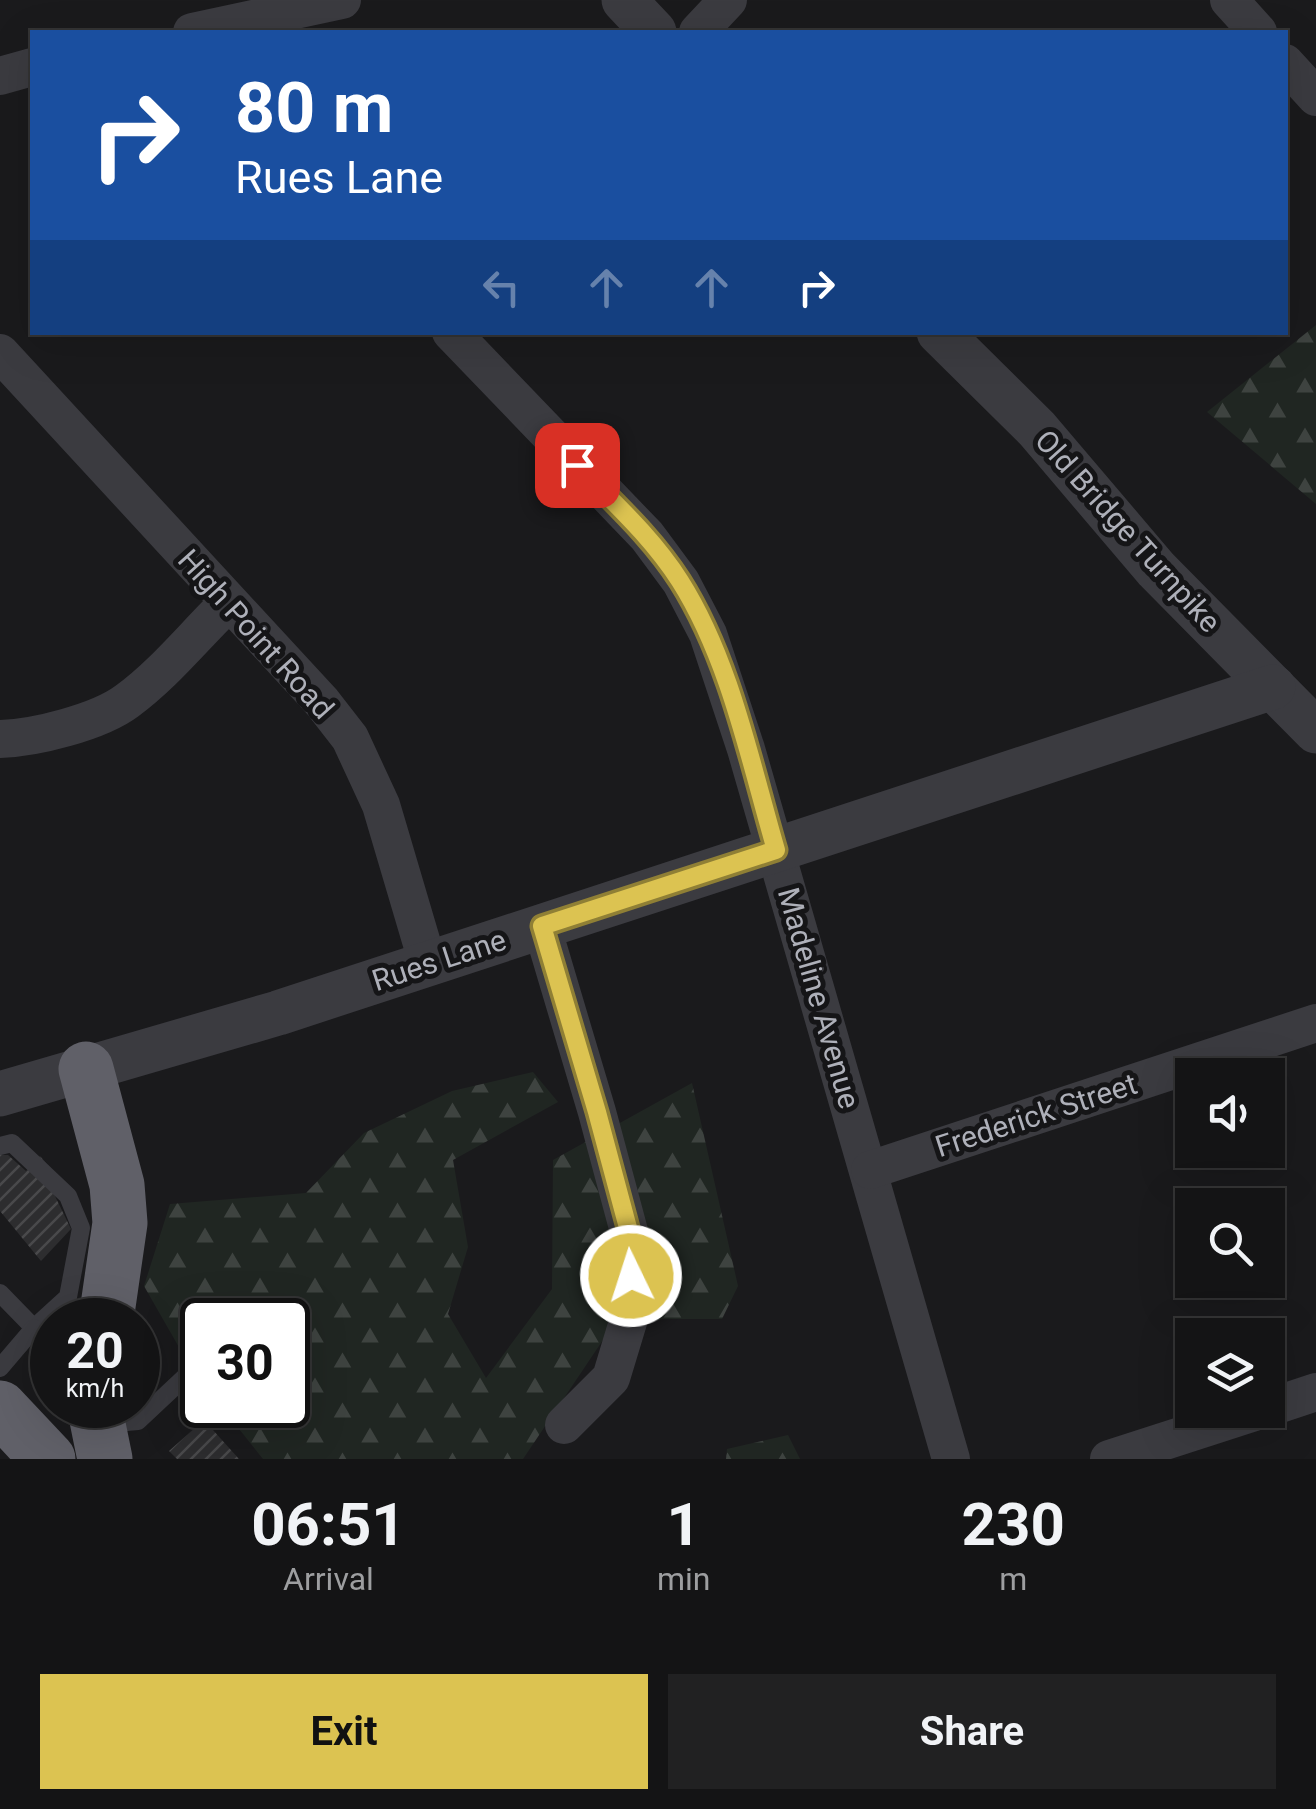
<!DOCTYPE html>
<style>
body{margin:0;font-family:Roboto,sans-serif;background:#212122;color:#f1f3f6;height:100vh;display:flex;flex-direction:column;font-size:38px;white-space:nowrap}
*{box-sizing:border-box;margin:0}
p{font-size:32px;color:#9d9ea0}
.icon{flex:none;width:55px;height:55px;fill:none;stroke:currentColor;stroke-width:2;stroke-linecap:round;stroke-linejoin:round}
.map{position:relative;height:1459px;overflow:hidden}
.details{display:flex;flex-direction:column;background:#141415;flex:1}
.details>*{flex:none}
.hud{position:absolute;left:30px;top:30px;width:1258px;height:305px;border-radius:0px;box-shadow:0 10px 40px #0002,0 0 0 2px #333334;background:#1a4fa0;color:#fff;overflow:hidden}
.controls{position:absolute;left:1175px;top:1058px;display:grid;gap:20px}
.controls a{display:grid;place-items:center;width:110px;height:110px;border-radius:0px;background:#141415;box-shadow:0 10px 40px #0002,0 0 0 2px #333334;font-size:50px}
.speed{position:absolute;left:30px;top:1298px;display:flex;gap:20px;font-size:50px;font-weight:700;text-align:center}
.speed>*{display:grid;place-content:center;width:130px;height:130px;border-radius:50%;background:#141415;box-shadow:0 10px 40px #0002,0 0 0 2px #333334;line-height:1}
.speed small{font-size:25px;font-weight:400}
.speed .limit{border:5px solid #111;border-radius:15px;background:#fff;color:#111}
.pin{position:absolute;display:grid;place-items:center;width:85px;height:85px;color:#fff;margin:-42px;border-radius:20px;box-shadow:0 5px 15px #0006}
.me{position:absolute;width:110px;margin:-55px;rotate:356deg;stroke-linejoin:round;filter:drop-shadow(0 0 8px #0008)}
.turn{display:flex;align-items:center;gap:35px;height:210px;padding:0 40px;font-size:45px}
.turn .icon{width:130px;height:130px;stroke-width:2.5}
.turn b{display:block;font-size:70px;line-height:85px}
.lanes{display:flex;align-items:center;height:95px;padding:0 40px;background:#0003;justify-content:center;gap:50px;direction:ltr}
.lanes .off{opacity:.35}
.eta{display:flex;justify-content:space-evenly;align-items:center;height:170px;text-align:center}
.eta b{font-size:60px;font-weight:700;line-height:70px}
.button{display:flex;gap:20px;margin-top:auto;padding:20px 40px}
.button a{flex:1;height:115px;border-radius:0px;background:#dcc351;color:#111;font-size:40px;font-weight:700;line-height:115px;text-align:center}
.button a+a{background:#212122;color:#f1f3f6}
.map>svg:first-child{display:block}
.forest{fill:url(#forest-firs)}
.building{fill:url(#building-hatch)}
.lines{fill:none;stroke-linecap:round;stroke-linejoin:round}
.service{stroke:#3b3b40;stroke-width:18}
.minor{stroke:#3b3b40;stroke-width:38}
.tertiary{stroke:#3b3b40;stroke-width:45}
.trunk{stroke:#606068;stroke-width:55}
.route-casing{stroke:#8f7f35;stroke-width:25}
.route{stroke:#dcc351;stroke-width:18}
.labels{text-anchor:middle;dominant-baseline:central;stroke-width:10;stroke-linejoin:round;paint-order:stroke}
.street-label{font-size:30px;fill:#aeb0b9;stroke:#151517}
</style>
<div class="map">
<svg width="1316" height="1459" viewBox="0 0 1316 1459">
<defs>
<pattern id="forest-firs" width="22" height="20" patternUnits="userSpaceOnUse" patternTransform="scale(2.5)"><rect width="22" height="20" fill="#202622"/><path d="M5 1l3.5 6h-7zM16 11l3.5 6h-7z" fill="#3e4340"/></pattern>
<pattern id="building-hatch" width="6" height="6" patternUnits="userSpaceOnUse" patternTransform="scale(2.5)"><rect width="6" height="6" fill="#2d2d2f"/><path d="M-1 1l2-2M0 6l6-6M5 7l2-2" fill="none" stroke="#49494b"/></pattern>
</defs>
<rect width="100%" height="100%" fill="#1a1a1c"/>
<g class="forest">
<path d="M1316 325V504L1207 412Z"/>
<path d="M533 1072 558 1102 453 1160 468 1247 448 1314 486 1378 552 1289 553 1160 692 1083 738 1286 722 1319H663L609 1331 523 1459H263L220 1405H288V1320H202V1380L180 1349 144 1286 170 1204 306 1193 364 1133 452 1091Z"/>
<path d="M788 1435 800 1459H726L727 1449Z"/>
</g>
<g class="building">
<path d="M0 1155H8L26 1171 40 1156 64 1184 54 1194 71 1229 41 1261 0 1211Z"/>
<path d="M204 1420 239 1459H177L169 1451Z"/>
</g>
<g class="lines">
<g class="service">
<path d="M0 1146 12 1143 68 1196 81 1228 68 1297 34 1328 0 1293"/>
<path d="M0 1368 34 1328"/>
<path d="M103 1424 138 1421 202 1361"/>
</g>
<g class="minor">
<path d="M1229 0 1258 32"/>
<path d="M192 32 342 0"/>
<path d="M698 32 728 0"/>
<path d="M1285 63 1316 97"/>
<path d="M0 76 32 67"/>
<path d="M451 332 647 536 681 582 708 634 746 749 951 1459"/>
<path d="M0 353 322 702 350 738 381 805 428 964"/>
<path d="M0 739C35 738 99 722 127 701 164 674 195 635 228 603"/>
<path d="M542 927 597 1112 631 1239V1312L611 1378 564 1425"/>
<path d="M870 1170 1316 1023"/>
<path d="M1268 1408 1316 1392"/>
<path d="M1109 1459 1261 1410"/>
</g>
<g class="tertiary">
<path d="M624 0 654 32"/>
<path d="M939 332 1037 429 1156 569 1316 731"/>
<path d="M0 1094 278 1013 1273 687"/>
</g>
<g class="trunk">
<path d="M86 1069 117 1185 120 1223 106 1320"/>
<path d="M94 1405 105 1459"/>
<path d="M0 1408 48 1459"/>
</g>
</g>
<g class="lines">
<defs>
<path id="route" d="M577 465C613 502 652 537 680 581 730 660 750 761 776 850L542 926 597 1112 631 1239V1276"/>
</defs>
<use href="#route" class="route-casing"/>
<use href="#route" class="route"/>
</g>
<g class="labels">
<g class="street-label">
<text transform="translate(1128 531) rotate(48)">Old Bridge Turnpike</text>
<text transform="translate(256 634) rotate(48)">High Point Road</text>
<text transform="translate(439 960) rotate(-18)">Rues Lane</text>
<text transform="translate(819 998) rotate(74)">Madeline Avenue</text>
<text transform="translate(1036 1115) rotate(-18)">Frederick Street</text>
</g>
</g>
</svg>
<div class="controls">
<a><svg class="icon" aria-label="sound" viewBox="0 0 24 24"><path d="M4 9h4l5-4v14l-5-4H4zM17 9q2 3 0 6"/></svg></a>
<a><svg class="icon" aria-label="search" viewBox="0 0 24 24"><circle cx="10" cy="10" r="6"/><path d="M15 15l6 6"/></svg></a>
<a><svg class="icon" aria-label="layers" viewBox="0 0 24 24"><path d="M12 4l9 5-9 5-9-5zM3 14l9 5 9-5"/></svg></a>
</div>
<div class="speed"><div>20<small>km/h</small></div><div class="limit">30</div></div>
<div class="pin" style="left:577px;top:465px;background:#d93025"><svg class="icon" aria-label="arrive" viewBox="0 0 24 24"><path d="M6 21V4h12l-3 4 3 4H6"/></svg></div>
<svg class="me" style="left:631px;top:1276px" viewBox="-20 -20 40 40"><circle r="17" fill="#dcc351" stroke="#fff" stroke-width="3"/><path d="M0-11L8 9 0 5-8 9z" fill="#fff"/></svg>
<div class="hud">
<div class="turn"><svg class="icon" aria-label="right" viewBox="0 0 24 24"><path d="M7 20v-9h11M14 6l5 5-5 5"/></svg><div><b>80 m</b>Rues Lane</div></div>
<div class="lanes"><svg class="icon off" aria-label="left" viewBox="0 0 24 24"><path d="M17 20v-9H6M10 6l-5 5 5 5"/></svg><svg class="icon off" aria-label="ahead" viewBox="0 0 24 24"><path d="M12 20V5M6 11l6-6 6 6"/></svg><svg class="icon off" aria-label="ahead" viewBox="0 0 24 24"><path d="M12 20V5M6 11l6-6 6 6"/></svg><svg class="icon" aria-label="right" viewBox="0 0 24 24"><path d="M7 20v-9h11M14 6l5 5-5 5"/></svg></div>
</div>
</div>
<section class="details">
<div class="eta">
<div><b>06:51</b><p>Arrival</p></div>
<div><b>1</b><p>min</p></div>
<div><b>230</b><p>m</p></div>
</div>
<div class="button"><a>Exit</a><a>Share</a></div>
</section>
